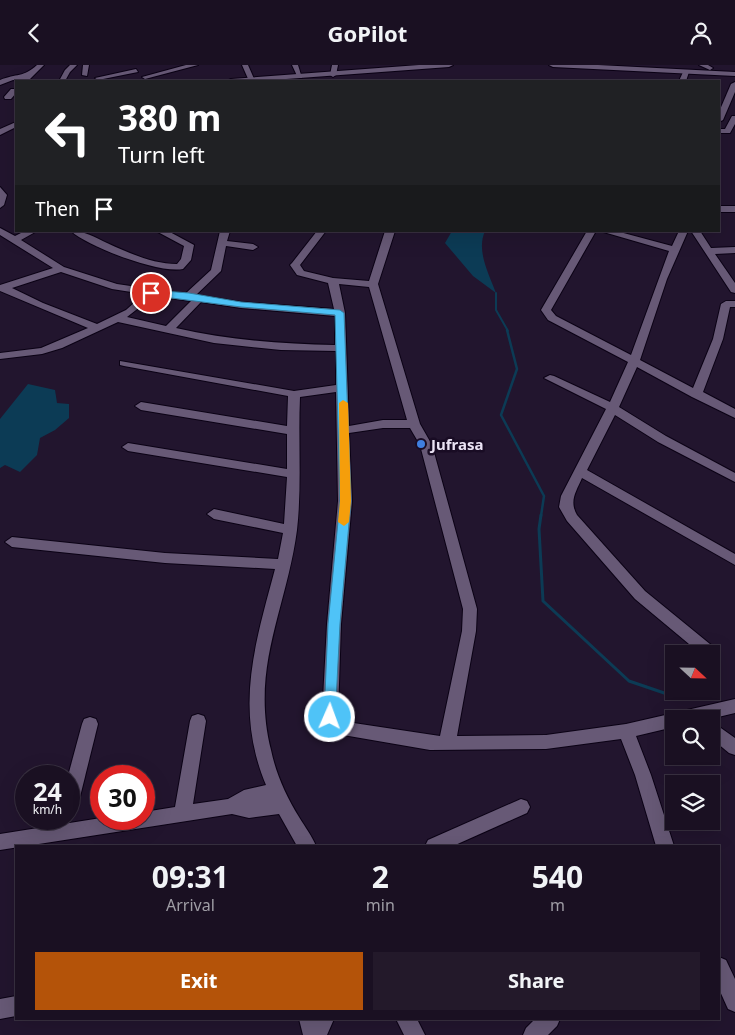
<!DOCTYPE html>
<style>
body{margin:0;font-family:"Noto Sans",sans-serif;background:#23192a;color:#f1f3f6;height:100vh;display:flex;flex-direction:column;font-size:19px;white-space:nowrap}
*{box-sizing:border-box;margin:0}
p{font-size:16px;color:#9f9da5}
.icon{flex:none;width:28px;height:28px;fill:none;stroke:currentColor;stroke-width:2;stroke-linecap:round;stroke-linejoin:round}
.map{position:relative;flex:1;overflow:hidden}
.drawer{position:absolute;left:15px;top:780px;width:705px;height:175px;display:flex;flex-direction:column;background:#1a1022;border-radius:0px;box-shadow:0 5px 20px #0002,0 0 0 1px #383040}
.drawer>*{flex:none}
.top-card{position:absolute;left:15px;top:15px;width:705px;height:152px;border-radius:0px;box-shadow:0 5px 20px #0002,0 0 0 1px #383040;background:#202124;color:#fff;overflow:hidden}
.needle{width:32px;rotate:112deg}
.controls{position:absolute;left:665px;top:580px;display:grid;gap:10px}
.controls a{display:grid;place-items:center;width:55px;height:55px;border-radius:0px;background:#1a1022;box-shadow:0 5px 20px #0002,0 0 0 1px #383040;font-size:25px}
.speed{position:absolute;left:15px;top:700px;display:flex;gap:10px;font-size:25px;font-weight:700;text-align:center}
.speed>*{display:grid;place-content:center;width:65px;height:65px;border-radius:50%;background:#1a1022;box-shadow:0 5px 20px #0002,0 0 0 1px #383040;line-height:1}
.speed small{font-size:12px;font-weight:400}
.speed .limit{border:8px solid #d22;background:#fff;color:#111}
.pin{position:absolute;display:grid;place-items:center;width:42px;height:42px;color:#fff;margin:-21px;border:2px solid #fff;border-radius:50%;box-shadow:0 1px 5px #0007}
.me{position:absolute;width:55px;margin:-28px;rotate:2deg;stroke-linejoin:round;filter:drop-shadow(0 0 4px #0008)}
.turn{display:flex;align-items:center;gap:18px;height:105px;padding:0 20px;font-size:22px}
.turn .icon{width:65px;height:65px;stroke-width:2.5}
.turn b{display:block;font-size:35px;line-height:42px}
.then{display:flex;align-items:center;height:48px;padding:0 20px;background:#0003;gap:10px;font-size:19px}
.eta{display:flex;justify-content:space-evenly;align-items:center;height:85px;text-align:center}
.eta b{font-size:30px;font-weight:700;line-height:35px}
.button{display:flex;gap:10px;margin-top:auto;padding:10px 20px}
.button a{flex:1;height:58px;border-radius:0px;background:#b45309;color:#fff;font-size:20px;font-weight:700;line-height:58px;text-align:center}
.button a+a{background:#23192a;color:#f1f3f6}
header{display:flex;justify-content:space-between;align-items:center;height:65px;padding:0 20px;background:#1a1022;font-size:22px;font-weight:700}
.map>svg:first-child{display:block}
.water{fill:#0c3b55}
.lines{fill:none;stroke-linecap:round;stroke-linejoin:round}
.stream-far2{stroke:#0c3b55;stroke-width:2}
.stream-far1{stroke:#0c3b55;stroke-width:2.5}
.stream{stroke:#0c3b55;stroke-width:3}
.street-casing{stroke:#0b0215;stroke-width:2}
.secondary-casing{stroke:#0b0215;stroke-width:2}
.street{fill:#675976;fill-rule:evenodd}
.secondary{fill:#675976;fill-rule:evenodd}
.route{fill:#4fc3f7;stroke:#337fa1}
.slow{fill:#f59e0b}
.shop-dot{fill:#3f7fe0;stroke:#190c24;stroke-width:2}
.labels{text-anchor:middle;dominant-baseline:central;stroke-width:5;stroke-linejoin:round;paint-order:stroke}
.poi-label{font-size:15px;font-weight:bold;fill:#ebe3f4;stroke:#190c24;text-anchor:start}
</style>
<header><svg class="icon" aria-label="back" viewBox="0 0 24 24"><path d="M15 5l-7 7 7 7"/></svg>GoPilot<svg class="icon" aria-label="person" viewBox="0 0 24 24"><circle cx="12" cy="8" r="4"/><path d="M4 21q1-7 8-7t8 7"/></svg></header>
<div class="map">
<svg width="735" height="970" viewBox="0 0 735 970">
<rect width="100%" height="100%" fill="#22152e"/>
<g class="water">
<path d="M452 166H485C476 186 489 209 496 228L473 211 445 178Z"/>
<path d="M28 319 55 325 57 338 69 339V353L55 365 40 373 37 390 20 407 5 400 0 403V354Z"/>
</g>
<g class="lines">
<path class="stream-far2" d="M496 228V245L508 266"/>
<path class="stream-far1" d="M507 265 517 304 501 350 544 431 541 451"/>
<path class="stream" d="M541 450 539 464 543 536 629 616 673 631"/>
<defs>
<g id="street">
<path d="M37 0H44L28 16 13 15 0 20V15C17 8 23 13 37 0Z"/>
<path d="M70 0H77L70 7 65 16H59L65 5Z"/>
<path d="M83 0H89L87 11 82 10Z"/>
<path d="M186 0H198L145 14 142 12Z"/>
<path d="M242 0H248L255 16H249Z"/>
<path d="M292 0H298L302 13H298Z"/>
<path d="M332 0H338L336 10 333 12 330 10Z"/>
<path d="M699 0H708L713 3 710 5Z"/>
<path d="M136 4 138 7 98 15 95 13Z"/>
<path d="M686 5 689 7 686 16H679L683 7Z"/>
<path d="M735 17V27L723 55 719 57V47L731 19Z"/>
<path d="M11 24H16V28L11 34H5L4 32Z"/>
<path d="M732 51H735V59L730 68H719V64H725Z"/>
<path d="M0 122 7 130 4 140 0 143Z"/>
<rect x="719" y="141" width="16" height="6"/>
<path d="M0 163 15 171 25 166H37L21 175 64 202 117 219 185 229 211 205 220 166H230L227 176 253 179 258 182 253 185 226 181 221 206 196 230 241 237 334 244 328 218 297 210 290 200 292 198 317 166H326L300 200 304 206 333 213 369 216 385 166H395L378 219 420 359 432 380 477 544 476 566 457 671 546 670 626 659 735 634V648L710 654H674V662L636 671 651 710 674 781H656L635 710 621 674 546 684 430 685 343 670 337 668 322 652 327 559 338 436 336 327 300 332C298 376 302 421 297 465 287 543 250 602 271 685 276 709 286 731 299 752 305 762 312 771 316 781H297L279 749 249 753 232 749 0 785V769L101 753 144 754V747L175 742 190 656 192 651 198 649 204 651 206 656 193 739 228 734 244 725 266 720C234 644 255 579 275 504L165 498 12 482 5 477 12 472 165 488 278 494 283 468 214 454 207 449 214 444 284 459 287 412 128 386 122 382 128 378 287 404V369L141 345 135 341 141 337 287 361 288 331 124 301 120 300V296L294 326 336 320V286L281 285 214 278 118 257 62 283 42 289 0 294V288L41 283 88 263 0 226V220L53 203 0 170ZM61 207 112 224 144 229 126 245 97 259 43 238 12 223ZM339 219 369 222 407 355H383L349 361 345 248ZM154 231 191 236 166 261 127 252ZM201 237 241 243 335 251V280C281 279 229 275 176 263ZM383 363H410L420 380 463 544 462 566 440 671 347 657 338 649 341 559 352 436 349 368Z"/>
<path d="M71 166C85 166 94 172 107 178 129 188 153 199 177 199L181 194 184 181 156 166H168L194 180 191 195 183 204C160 209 88 182 71 166Z"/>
<path d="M587 166H596L551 245 556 251 631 290 669 186 600 166H616L672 181 679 166H688L667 214 640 295 693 323 713 274 721 239 726 236H735V242H730L723 274 703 327 735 344V353L692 332 637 302 619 342 666 371 735 408V417L658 377 615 350 587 405 735 489V500L582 413C576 427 569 436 577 450L645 526 716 584 719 588 716 592 711 594V589H701L635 534 567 456 559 442 561 431 606 344 544 313 550 310 554 311 610 337 628 297 548 255 541 245Z"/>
<path d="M691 166H700L711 183 735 182V188L715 189 735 218V228L731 227Z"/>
<path d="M90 652 96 654 98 659 78 740 75 746 69 748 68 711 82 659 84 654Z"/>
<path d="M711 656 735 673V690L729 688 711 673Z"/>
<path d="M521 734 527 736 530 742 527 748 453 781H425L428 775Z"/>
<path d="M719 892 726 895 735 914V947L728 944 719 924Z"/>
<path d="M16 931V951L0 954V934Z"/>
<path d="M299 954H334L327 970H303Z"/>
<path d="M396 954H417L425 970H404Z"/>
<path d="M535 954H560L557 961 548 970H523L526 963Z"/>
</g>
<g id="secondary">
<path d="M419 0H453L449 2 259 16H227L231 14Z"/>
<path d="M549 0H598L735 7V11L553 2Z"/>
<path d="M16 57V62L0 70V64Z"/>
</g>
</defs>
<use href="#street" class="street-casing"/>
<use href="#secondary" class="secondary-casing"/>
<use href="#street" class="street"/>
<use href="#secondary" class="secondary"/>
</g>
<path class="route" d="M151 225 189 228 241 237 340 245 344 248 351 436 340 559 335 656H326L324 652 328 559 340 436 335 250 241 242 148 230V226Z"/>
<path class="slow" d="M343 335 348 338 351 436 349 457 344 461 338 457 340 436 339 338Z"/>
<circle class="shop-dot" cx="421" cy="379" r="5"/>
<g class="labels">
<g class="poi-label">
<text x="431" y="379">Jufrasa</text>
</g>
</g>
</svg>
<div class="controls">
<a><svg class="needle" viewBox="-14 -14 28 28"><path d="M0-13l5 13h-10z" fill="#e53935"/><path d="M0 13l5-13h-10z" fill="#9f9da5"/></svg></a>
<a><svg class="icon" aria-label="search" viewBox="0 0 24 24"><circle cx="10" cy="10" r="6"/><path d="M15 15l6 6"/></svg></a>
<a><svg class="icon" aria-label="layers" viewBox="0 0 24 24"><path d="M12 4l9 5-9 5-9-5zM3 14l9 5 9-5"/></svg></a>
</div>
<div class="speed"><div>24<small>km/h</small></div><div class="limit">30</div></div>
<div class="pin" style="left:151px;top:228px;background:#d93025"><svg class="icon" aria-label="arrive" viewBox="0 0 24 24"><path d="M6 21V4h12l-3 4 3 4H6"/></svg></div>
<svg class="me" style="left:330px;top:652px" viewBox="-20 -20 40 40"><circle r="17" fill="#4fc3f7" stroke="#fff" stroke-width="3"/><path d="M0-11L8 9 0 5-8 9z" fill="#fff"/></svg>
<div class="top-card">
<div class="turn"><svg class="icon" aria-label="left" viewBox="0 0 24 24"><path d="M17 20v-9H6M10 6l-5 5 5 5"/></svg><div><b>380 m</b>Turn left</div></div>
<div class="then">Then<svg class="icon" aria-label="arrive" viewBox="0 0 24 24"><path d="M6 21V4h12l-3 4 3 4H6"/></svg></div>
</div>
<section class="drawer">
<div class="eta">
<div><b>09:31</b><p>Arrival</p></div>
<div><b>2</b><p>min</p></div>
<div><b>540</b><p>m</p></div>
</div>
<div class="button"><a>Exit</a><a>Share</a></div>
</section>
</div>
